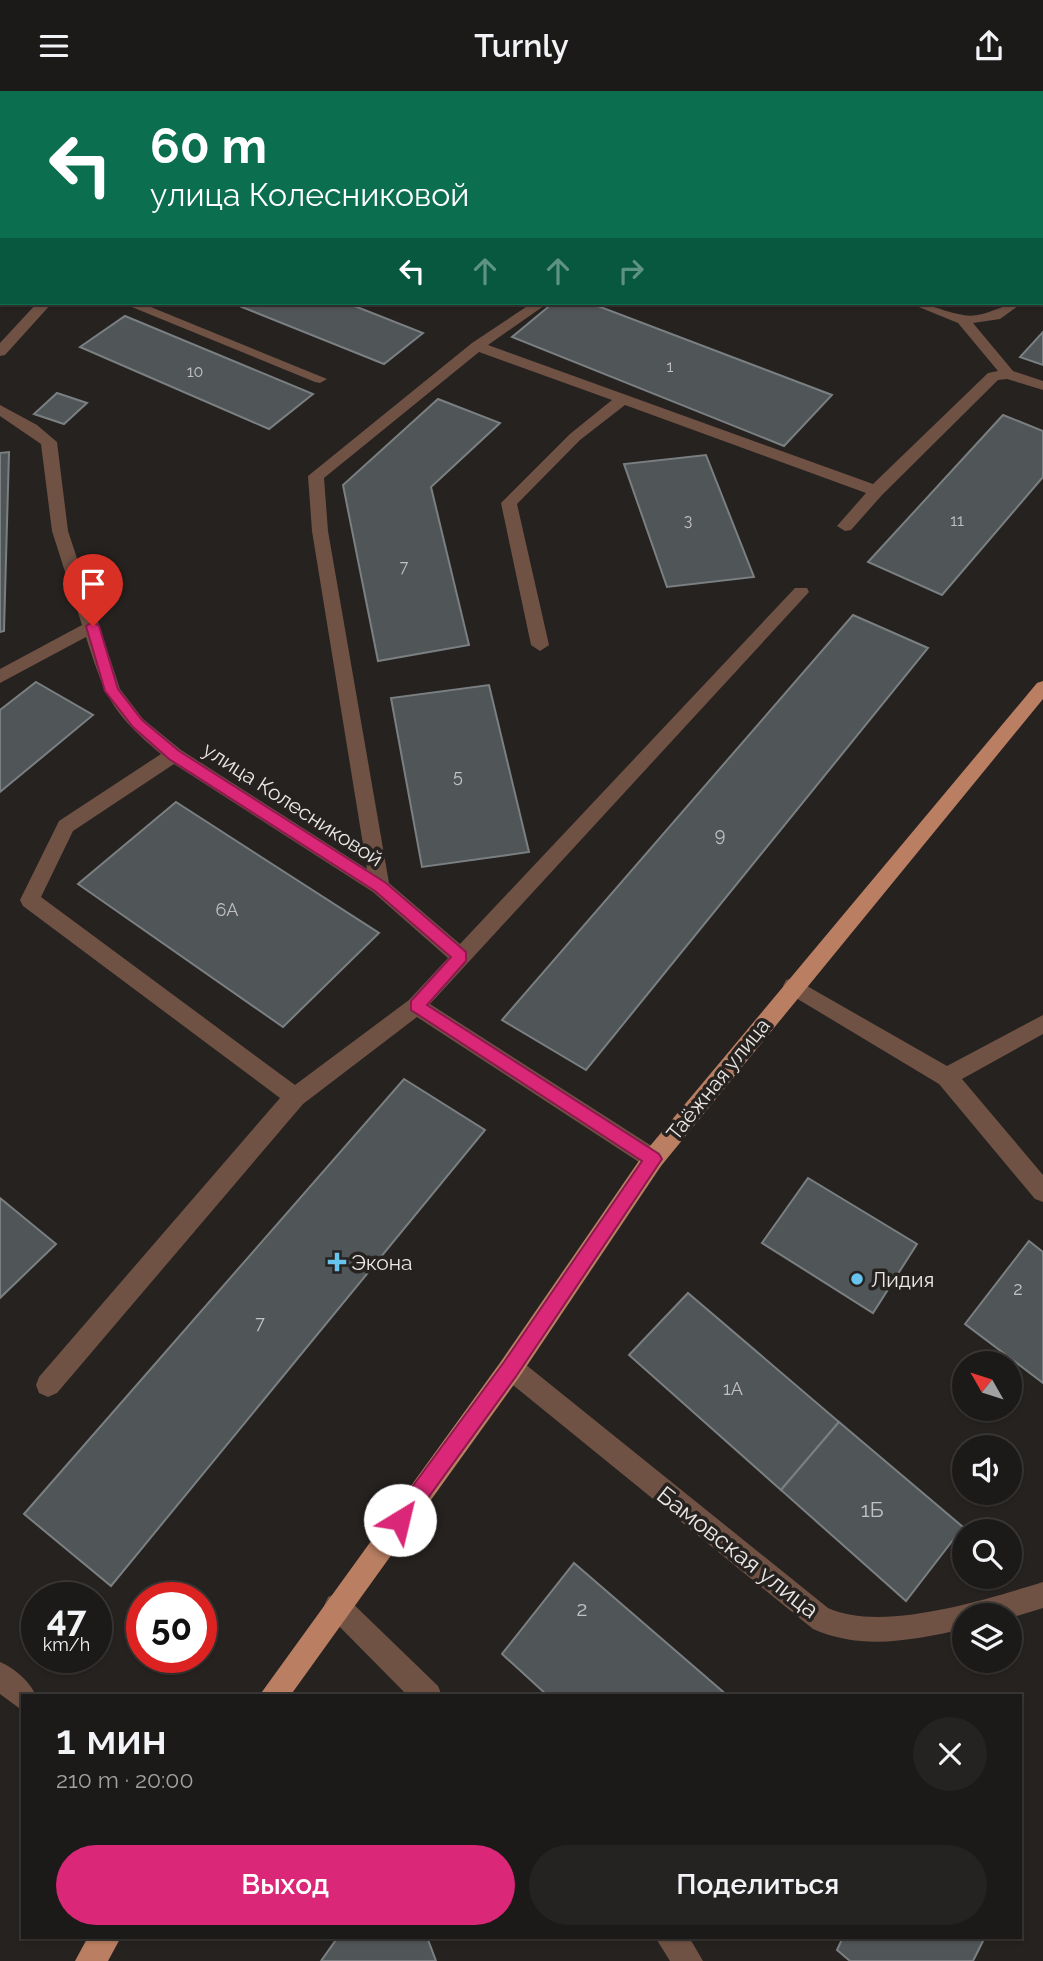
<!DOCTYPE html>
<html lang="ru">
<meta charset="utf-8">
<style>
body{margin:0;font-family:Raleway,sans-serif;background:#252321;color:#f1f3f6;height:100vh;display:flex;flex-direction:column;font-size:26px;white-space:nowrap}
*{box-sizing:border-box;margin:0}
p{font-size:23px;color:#a0a1a2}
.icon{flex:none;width:38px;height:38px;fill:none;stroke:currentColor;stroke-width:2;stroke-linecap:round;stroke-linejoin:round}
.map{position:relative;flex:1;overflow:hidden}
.sheet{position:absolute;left:21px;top:1603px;width:1001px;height:245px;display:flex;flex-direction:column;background:#1c1a18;border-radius:0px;box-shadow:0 2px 5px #0004,0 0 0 2px #3a3837}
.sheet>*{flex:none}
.guide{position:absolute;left:0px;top:0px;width:1043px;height:214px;box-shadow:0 2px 5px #0004,0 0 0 2px #3a3837;background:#0b6e4f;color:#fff;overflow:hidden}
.needle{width:46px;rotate:309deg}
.fabs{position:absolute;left:952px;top:1260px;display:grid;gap:14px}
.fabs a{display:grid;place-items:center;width:70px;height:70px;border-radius:50%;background:#1c1a18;box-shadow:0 2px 5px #0004,0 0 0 2px #3a3837;font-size:35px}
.speed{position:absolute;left:21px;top:1491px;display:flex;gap:14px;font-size:35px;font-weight:700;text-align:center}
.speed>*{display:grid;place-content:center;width:91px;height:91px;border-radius:50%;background:#1c1a18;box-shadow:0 2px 5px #0004,0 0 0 2px #3a3837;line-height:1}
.speed small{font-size:18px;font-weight:400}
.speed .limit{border:10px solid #d22;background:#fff;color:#111}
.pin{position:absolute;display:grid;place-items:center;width:60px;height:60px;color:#fff;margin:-72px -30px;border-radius:50% 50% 50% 0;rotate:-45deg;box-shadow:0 0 7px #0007}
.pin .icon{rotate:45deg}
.me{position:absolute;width:77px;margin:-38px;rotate:36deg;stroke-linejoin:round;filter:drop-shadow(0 0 5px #0008)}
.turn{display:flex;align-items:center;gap:24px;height:147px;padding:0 35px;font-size:32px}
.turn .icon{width:91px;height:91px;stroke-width:2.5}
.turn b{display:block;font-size:49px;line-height:60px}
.lanes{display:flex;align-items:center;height:66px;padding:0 35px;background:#0003;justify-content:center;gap:35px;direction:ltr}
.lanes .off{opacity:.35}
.round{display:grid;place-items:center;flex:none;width:74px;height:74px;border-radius:37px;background:#252321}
.headline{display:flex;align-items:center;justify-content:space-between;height:119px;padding:0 35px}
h1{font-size:42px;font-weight:600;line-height:52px}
.primary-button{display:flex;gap:14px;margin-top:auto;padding:14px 35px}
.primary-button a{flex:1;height:80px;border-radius:42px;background:#db2777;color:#fff;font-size:28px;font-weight:600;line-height:80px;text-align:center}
.primary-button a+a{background:#252321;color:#f1f3f6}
header{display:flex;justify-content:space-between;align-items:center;height:91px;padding:0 35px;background:#1c1a18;font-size:32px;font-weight:600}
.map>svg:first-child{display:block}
.building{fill:#505557;stroke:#7a7f82;stroke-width:2}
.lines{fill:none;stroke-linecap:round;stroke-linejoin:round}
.minor{fill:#6f5244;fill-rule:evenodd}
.major{fill:#ba7f62;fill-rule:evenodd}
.route{fill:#db2777;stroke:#8e194d;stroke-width:2}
.poi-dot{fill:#66c4ef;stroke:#262220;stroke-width:2.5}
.labels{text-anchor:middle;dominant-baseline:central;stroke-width:7;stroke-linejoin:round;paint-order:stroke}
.far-number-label{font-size:16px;fill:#c3c2c2}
.number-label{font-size:18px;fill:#c3c2c2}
.street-label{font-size:21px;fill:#e9e6e5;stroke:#262220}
.poi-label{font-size:21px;fill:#e9e6e5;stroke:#262220;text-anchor:start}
.near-number-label{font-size:21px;fill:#c3c2c2}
.near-street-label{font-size:24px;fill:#e9e6e5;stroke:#262220}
</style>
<header><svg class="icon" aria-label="menu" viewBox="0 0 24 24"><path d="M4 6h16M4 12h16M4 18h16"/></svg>Turnly<svg class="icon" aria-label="share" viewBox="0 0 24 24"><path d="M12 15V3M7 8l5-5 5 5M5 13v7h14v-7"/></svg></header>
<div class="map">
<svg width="1043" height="1870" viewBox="0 0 1043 1870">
<rect width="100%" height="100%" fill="#262220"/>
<g class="building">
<path d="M693 0H768L691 2Z"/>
<path d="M941 0H1043V36L1041 2Z"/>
<path d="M232 212H347L423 242 384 273Z"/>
<path d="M553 212H590L832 304 784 355 512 246Z"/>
<path d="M125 225 313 303 269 338 80 256Z"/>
<path d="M1043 241V274L1020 266Z"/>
<path d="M57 302 87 312 64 333 34 323Z"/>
<path d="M438 308 500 332 431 396 469 554 378 570 343 394Z"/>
<path d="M1003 324 1043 340V386L942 504 868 471Z"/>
<path d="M9 361 4 540 0 541V362Z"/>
<path d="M706 364 754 486 667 496 624 373Z"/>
<path d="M853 524 928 557 586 979 502 929Z"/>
<path d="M36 591 93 624 0 701V619Z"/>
<path d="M489 594 529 761 422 776 391 607Z"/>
<path d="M176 711 379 842 283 936 78 793Z"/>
<path d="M404 988 485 1039 111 1495 24 1423Z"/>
<path d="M808 1087 917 1153 873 1222 762 1152Z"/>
<path d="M0 1107 56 1153 0 1207Z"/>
<path d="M1029 1150 1043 1161V1292L965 1233Z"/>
<path d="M688 1202 839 1331 781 1399 629 1264Z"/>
<path d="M839 1331 963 1436 906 1510 781 1399Z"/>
<path d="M574 1472 728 1605H548L502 1563Z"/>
<path d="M338 1846H427L436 1870H321Z"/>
<path d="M843 1846H985L973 1870H850L837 1859Z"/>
</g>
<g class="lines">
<g class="minor">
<path d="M126 0H138L125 2Z"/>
<path d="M641 0H654L640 2Z"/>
<path d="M826 0H839L825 2Z"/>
<rect x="1041" y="147" width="2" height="9"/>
<path d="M1041 172H1043L1041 183Z"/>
<path d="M37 212H52L5 264 0 265V252Z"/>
<path d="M122 212H141L327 288 320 292 315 291Z"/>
<path d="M532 212H548L488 254 873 393 988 282 998 280 958 232 909 212C932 212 943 221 963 224 985 228 1001 212 1022 212L1000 228 973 232 1013 280 1043 290V299L1007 288 998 289 882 404 851 439 845 440 837 435 866 402 625 314 580 349 517 413 549 554 540 560 531 554 501 412 570 343 612 309 479 261 324 387 328 440 389 792 460 853 795 497H807L809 501 430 913 661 1061 664 1068 661 1075 653 1078 645 1075 417 926 303 1013 57 1302 48 1306 39 1302 36 1294 39 1286 280 1007 23 815 20 809 59 730 161 663C112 622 105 606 86 546L0 592V578L82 534 52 440 41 353 0 325V314L37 334 57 351 68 440 120 598 143 628 181 659 367 778 312 440 308 385 472 252ZM174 673 373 801 448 867 409 909 295 994 41 806 73 740Z"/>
<path d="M793 887 947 975 1043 924V943L962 988 1043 1084V1111L1035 1108 939 993 786 901 783 895 786 889Z"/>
<path d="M511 1265 520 1269 828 1517C882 1542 988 1508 1043 1491V1517L1010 1527V1524H964V1538C913 1549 863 1560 813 1538L502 1285 499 1277 502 1269Z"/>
<path d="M337 1502 346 1506 438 1595 442 1605H408L328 1524 324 1515 328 1506Z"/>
<path d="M0 1571C14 1577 30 1590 36 1605H23V1620L0 1603Z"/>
<path d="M655 1846H689L703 1870H670Z"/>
</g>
<g class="major">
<path d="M1043 590V608L661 1075 520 1285 290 1605H259L502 1269 645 1061 1037 592Z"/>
<path d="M88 1846H121L108 1870H75Z"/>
</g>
</g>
<path class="route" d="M93 531 99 535 118 598 142 629 179 660 386 792 466 861V870L427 914 659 1063 662 1068 517 1284 407 1436 400 1438 393 1436 390 1429 393 1422 504 1271 642 1070 411 919V910L451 866 375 800 169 668 133 636 105 600 86 535Z"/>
<g class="poi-dot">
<path d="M333.5 1160.5h7v7h7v7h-7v7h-7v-7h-7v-7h7z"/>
<circle cx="857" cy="1188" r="7"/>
</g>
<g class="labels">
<g class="far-number-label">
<text x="670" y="275">1</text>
<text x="195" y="280">10</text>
<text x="688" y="429">3</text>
<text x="957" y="429">11</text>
<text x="404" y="475">7</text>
</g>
<g class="number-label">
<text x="458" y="684">5</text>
<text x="720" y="743">9</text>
<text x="227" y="818">6А</text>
<text x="1018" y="1197">2</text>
<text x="260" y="1231">7</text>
<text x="733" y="1297">1А</text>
</g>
<g class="street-label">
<text transform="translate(293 713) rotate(33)">улица Колесниковой</text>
<text transform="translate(718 988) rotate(-51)">Таёжная улица</text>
</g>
<g class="poi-label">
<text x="351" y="1171">Экона</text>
<text x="871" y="1188">Лидия</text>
</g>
<g class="near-number-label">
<text x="872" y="1418">1Б</text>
<text x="582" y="1517">2</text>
</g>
<g class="near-street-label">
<text transform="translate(738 1461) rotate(38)">Бамовская улица</text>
</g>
</g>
</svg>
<div class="fabs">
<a><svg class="needle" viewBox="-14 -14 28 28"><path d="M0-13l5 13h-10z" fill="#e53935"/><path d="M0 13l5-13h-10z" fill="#a0a1a2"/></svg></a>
<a><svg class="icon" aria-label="sound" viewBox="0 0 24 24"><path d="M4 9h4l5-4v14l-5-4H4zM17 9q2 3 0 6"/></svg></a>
<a><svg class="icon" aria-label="search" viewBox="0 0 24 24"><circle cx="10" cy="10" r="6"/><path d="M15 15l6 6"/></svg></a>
<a><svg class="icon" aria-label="layers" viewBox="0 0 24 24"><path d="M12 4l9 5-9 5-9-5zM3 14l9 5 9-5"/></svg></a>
</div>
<div class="speed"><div>47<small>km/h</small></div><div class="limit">50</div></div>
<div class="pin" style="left:93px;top:535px;background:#d93025"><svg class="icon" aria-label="arrive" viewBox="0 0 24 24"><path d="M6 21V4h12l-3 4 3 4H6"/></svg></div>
<svg class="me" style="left:400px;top:1429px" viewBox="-20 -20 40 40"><circle r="19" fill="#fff"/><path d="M0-13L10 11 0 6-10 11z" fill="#db2777"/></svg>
<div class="guide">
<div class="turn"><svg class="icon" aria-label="left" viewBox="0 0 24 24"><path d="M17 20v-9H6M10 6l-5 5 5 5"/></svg><div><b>60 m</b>улица Колесниковой</div></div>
<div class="lanes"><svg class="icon" aria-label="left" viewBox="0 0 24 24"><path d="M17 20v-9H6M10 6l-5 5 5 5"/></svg><svg class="icon off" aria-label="ahead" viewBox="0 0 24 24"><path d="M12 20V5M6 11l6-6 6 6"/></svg><svg class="icon off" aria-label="ahead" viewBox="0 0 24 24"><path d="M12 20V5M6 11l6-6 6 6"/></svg><svg class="icon off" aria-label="right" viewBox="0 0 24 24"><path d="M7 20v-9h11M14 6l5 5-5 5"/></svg></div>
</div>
<section class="sheet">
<div class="headline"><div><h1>1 мин</h1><p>210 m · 20:00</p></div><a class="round"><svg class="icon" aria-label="close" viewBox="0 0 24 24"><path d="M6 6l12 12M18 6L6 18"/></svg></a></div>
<div class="primary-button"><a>Выход</a><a>Поделиться</a></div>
</section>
</div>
